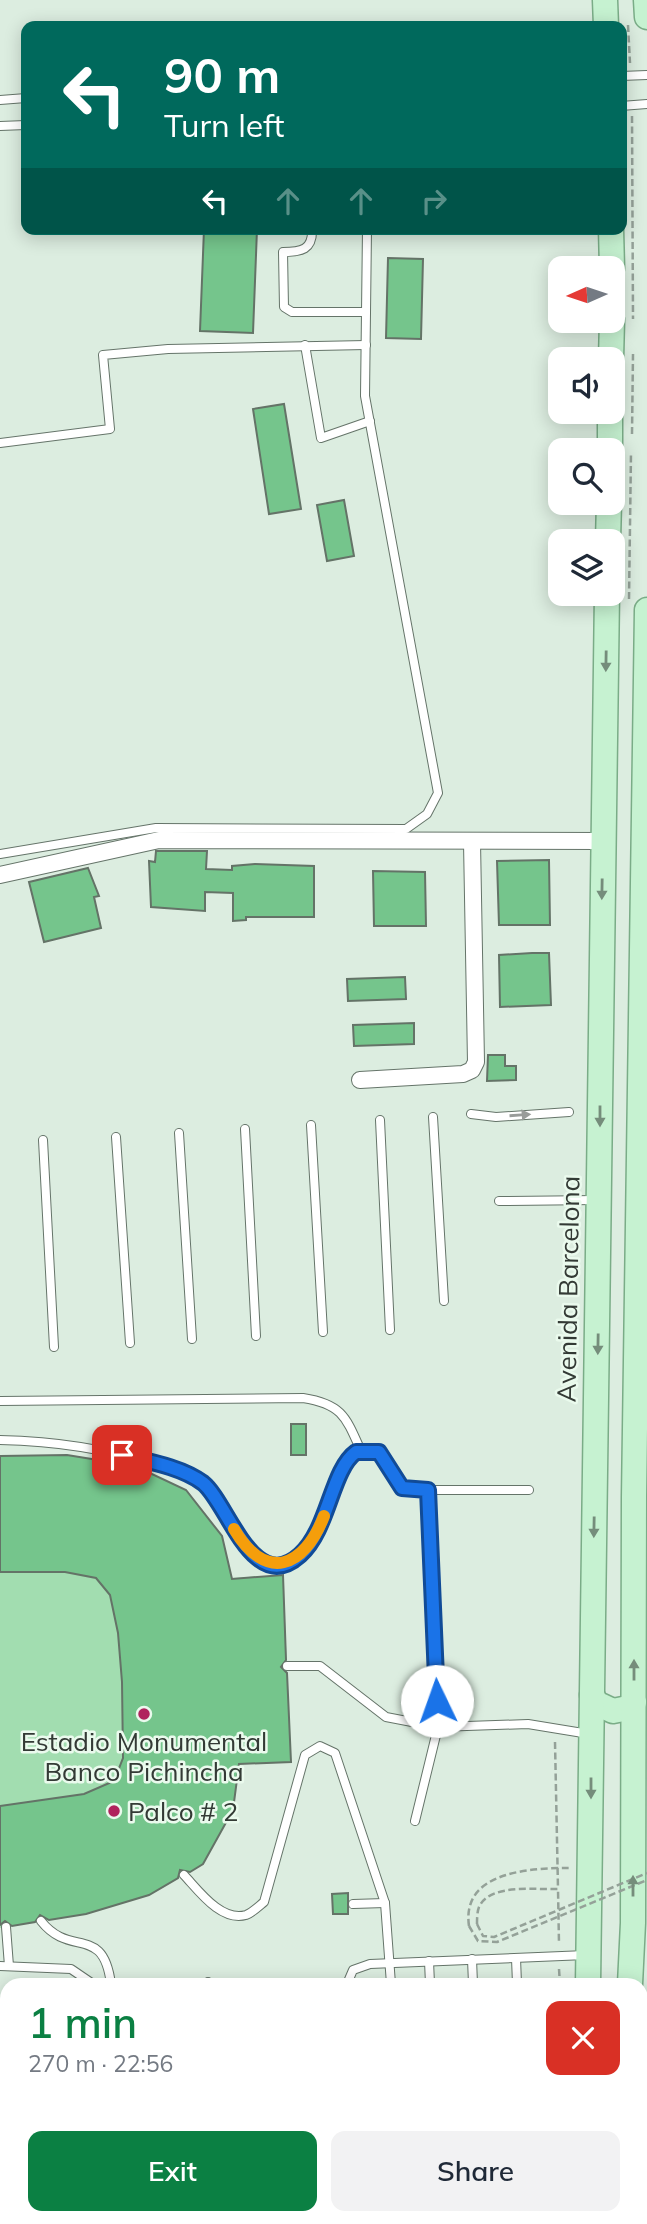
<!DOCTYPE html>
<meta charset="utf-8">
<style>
body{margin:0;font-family:Mulish,sans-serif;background:#f2f2f3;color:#1f2937;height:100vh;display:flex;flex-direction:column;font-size:26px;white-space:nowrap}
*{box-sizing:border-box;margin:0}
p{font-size:23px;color:#747a83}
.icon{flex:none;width:38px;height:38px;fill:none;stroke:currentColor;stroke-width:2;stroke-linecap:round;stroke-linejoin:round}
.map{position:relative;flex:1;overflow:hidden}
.sheet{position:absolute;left:0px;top:1978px;width:648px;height:247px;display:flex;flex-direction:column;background:#fff;border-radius:21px 21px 0 0;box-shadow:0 4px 18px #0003}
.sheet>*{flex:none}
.banner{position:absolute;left:21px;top:21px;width:606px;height:214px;border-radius:14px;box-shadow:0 4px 18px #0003;background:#00695c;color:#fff;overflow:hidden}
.needle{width:46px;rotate:267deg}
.tools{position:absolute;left:548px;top:256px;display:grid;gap:14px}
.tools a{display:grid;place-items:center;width:77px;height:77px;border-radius:14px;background:#fff;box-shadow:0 4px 18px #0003;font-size:35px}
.pin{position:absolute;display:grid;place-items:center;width:60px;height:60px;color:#fff;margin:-30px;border-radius:14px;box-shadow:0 4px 10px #0006}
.me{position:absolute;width:77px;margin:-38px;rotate:357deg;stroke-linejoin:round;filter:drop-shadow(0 0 5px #0008)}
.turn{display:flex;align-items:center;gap:24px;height:147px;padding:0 28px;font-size:32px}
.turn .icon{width:91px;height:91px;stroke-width:2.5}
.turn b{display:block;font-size:49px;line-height:60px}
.lanes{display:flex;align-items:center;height:66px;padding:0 28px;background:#0003;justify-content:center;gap:35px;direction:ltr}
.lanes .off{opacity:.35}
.round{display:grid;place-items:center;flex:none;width:74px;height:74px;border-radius:14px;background:#f2f2f3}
.overview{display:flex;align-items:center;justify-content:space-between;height:119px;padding:0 28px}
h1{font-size:42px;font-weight:600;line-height:52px;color:#0b8043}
.button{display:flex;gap:14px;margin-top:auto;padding:14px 28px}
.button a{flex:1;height:80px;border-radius:14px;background:#0b8043;color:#fff;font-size:28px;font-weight:600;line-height:80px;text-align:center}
.button a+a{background:#f2f2f3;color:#1f2937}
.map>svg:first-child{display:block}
.green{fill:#a2ddb0}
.building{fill:#75c58c;stroke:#647367;stroke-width:2}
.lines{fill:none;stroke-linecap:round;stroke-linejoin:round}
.service-casing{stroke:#657469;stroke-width:10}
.minor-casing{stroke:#657469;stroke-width:18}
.primary-casing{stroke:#7aac87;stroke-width:27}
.path{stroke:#94a198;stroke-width:2.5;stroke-dasharray:7 3.5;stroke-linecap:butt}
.service{stroke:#fff;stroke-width:8}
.minor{stroke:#fff;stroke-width:16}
.primary{stroke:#c6f2d1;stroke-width:24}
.path-bridge{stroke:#94a198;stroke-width:2.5;stroke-dasharray:7 3.5;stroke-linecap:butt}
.oneway{fill:#758d7b}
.oneway2{fill:#999c9a}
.route-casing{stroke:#114b97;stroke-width:18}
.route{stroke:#1a73e8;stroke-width:12}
.slow{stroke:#f59e0b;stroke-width:12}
.poi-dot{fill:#b0235d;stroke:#eafaed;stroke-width:2.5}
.labels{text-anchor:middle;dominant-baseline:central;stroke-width:5;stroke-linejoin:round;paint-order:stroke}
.street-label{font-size:26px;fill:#333a35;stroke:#eafaed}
.poi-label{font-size:26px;fill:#333a35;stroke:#eafaed}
</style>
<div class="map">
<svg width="647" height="2224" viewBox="0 0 647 2224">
<rect width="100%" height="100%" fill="#dcede0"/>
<path class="green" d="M67 1455 135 1466 186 1490 222 1536 232 1578 283 1575 291 1762 239 1764 233 1810 203 1864 150 1895 86 1914 0 1928V1456Z"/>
<g class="building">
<path d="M204 229H257L253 333 200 331Z"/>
<path d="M388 258 423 259 421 339 386 338Z"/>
<path d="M284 404 301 509 269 514 253 409Z"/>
<path d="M344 500 354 556 327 561 317 505Z"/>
<path d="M156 851H207L206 869 232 870V866L255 864 314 866V917H246V920L233 921V893L205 892V911L151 907 149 861 155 862Z"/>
<path d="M549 860 550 925H499L497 861Z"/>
<path d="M88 868 99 896 94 897 101 928 44 942 29 882Z"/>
<path d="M373 871 425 872 426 926H374Z"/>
<path d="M532 953H549L551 1005 500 1007 499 955Z"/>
<path d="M405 977 406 999 348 1001 347 979Z"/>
<path d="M414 1023V1044L354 1046 353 1025Z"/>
<path d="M488 1055H505V1066H516V1080L487 1081Z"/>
<rect x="291" y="1424" width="15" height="31"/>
<path d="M67 1455 135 1466 186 1490 222 1536 232 1579 283 1575 286 1660 281 1667 287 1673 291 1762 239 1764 233 1810 203 1864 190 1872 180 1870 178 1878 149 1895 86 1914 49 1920 40 1915 35 1922 12 1926 5 1921 0 1925V1806L84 1794 114 1781 123 1758 122 1682 118 1633 110 1595 96 1578 65 1572H0V1456Z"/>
<path d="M348 1893V1914H333L332 1894Z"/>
</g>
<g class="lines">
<defs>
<g id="service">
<path d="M621 76 647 75"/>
<path d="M0 100 26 98"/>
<path d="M621 106 647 104"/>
<path d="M0 126 26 125"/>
<path d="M312 229C313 250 301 252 283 252L284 307 292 312H366"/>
<path d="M305 345 321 438 370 421"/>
<path d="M0 443 110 429 103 355 168 349 366 345"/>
<path d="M0 854 156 828 406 829 427 814 438 793 365 396 367 229"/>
<path d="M471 1114 496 1117 569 1112"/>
<path d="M433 1117 444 1301"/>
<path d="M380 1120 390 1330"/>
<path d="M311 1125 323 1332"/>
<path d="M245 1129 256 1336"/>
<path d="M179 1133 192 1339"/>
<path d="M116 1137 130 1343"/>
<path d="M43 1140 54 1347"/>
<path d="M499 1201 597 1200"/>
<path d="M0 1401 303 1398C342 1404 346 1417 361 1451"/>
<path d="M0 1440C56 1441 108 1449 162 1466 175 1470 190 1473 201 1482 228 1501 246 1585 293 1560 332 1538 326 1473 356 1452H379L399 1485 406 1490H529"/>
<path d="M428 1490 438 1727 528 1724 589 1734"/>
<path d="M287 1666H320L386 1717 438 1727 415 1821"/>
<path d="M184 1875C199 1891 221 1922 246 1915 252 1913 259 1906 264 1902L305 1755 320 1746 335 1753 385 1903 391 1984"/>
<path d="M353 1904 385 1903"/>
<path d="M41 1921C71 1959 103 1923 111 1984"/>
<path d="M6 1927 9 1966"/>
<path d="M516 1958 517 1984"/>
<path d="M472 1959 473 1984"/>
<path d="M429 1961 430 1984"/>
<path d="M0 1966 71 1969 93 1984"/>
<path d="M208 1982V1984"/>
<path d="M347 1984 353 1970 370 1964 586 1955"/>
<path d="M325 2224 345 2217"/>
</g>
<g id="minor">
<path d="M0 875 159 840 602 841"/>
<path d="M360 1080 463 1074 472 1070 476 1062 472 842"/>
</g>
<g id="primary">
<path d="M605 0 606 26"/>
<path d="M646 0 647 17"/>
<path d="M611 229 612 268"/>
<path d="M611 359 612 320"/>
<path d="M610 450V411"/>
<path d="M608 541 609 502"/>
<path d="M592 1695 596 1703 613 1711 628 1708 634 1702"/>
<path d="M588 1984 607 593"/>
<path d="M630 1984 633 1923 634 1497 647 610"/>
<path d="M583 2224V2217"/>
<path d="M624 2224V2217"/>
</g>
</defs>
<use href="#service" class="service-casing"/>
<use href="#minor" class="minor-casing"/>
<use href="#primary" class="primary-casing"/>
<g class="path">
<path d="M628 25 630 63"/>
<path d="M632 116 633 319"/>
<path d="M632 434 633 354"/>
<path d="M629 599 631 452"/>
<path d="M555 1742 558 1889"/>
<path d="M477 1924C477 1920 477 1912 479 1907 490 1883 536 1890 558 1889L559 1944"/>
<path d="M469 1926C461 1871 531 1868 570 1868"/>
<path d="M559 1969 560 1984"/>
<path d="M406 2217 407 2224"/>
</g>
<use href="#service" class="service"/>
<use href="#minor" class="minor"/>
<use href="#primary" class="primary"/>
<g class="path-bridge">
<path d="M477 1924 483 1936 494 1937 647 1873"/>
<path d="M469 1926 478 1941 497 1942 647 1880"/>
</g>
</g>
<defs><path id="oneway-solid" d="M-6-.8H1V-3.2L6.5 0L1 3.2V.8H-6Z" transform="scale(1.75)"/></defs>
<g class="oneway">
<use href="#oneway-solid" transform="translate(606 661) rotate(91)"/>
<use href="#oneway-solid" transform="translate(602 889) rotate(91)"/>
<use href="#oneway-solid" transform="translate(600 1116) rotate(90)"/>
<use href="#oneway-solid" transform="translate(598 1344) rotate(91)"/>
<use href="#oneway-solid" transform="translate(594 1527) rotate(91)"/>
<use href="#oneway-solid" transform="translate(634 1670) rotate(-90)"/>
<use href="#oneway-solid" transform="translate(591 1788) rotate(90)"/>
<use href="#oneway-solid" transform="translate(633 1886) rotate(-90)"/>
</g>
<use class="oneway2" href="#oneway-solid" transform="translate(520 1115) rotate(-4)"/>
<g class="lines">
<defs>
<path id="route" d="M122 1455C147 1461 182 1467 203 1483 228 1503 253 1597 300 1555 329 1529 331 1470 356 1452H379L402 1488 428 1490 437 1701"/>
</defs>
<use href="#route" class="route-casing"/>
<use href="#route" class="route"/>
<path class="slow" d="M234 1529C266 1583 304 1568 324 1516"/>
</g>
<g class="poi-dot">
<circle cx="144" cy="1714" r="7"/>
<circle cx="114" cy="1811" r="7"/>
</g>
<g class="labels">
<g class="street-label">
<text transform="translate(568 1289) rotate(-89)">Avenida Barcelona</text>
</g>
<g class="poi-label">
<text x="144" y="1741">Estadio Monumental<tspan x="144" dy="30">Banco Pichincha</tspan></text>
<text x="128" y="1811" text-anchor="start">Palco # 2</text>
</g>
</g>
</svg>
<div class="tools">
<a><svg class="needle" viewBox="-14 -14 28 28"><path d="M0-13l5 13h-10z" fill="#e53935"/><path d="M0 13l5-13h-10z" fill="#747a83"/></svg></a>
<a><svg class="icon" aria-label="sound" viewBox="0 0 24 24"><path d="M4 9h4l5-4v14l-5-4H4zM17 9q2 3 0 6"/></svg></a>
<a><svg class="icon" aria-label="search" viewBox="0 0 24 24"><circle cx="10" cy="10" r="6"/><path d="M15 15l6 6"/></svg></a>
<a><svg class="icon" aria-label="layers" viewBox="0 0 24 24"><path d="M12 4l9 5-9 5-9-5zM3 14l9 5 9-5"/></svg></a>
</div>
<div class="pin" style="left:122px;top:1455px;background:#d93025"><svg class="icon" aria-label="arrive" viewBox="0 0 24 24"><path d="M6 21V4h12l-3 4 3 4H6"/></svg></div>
<svg class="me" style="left:437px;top:1701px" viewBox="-20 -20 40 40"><circle r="19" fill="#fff"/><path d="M0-13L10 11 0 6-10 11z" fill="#1a73e8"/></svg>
<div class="banner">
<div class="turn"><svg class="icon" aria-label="left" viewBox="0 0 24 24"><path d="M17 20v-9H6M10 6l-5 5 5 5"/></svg><div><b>90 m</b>Turn left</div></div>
<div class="lanes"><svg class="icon" aria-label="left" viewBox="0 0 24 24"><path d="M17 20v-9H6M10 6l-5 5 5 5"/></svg><svg class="icon off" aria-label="ahead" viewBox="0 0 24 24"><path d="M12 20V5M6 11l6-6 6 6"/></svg><svg class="icon off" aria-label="ahead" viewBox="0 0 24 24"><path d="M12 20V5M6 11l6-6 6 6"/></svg><svg class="icon off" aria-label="right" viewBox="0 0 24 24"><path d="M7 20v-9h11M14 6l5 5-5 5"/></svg></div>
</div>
<section class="sheet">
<div class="overview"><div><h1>1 min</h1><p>270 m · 22:56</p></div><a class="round" style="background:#d93025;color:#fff"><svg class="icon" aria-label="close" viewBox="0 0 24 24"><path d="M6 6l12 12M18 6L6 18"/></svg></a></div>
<div class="button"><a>Exit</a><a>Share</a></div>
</section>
</div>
